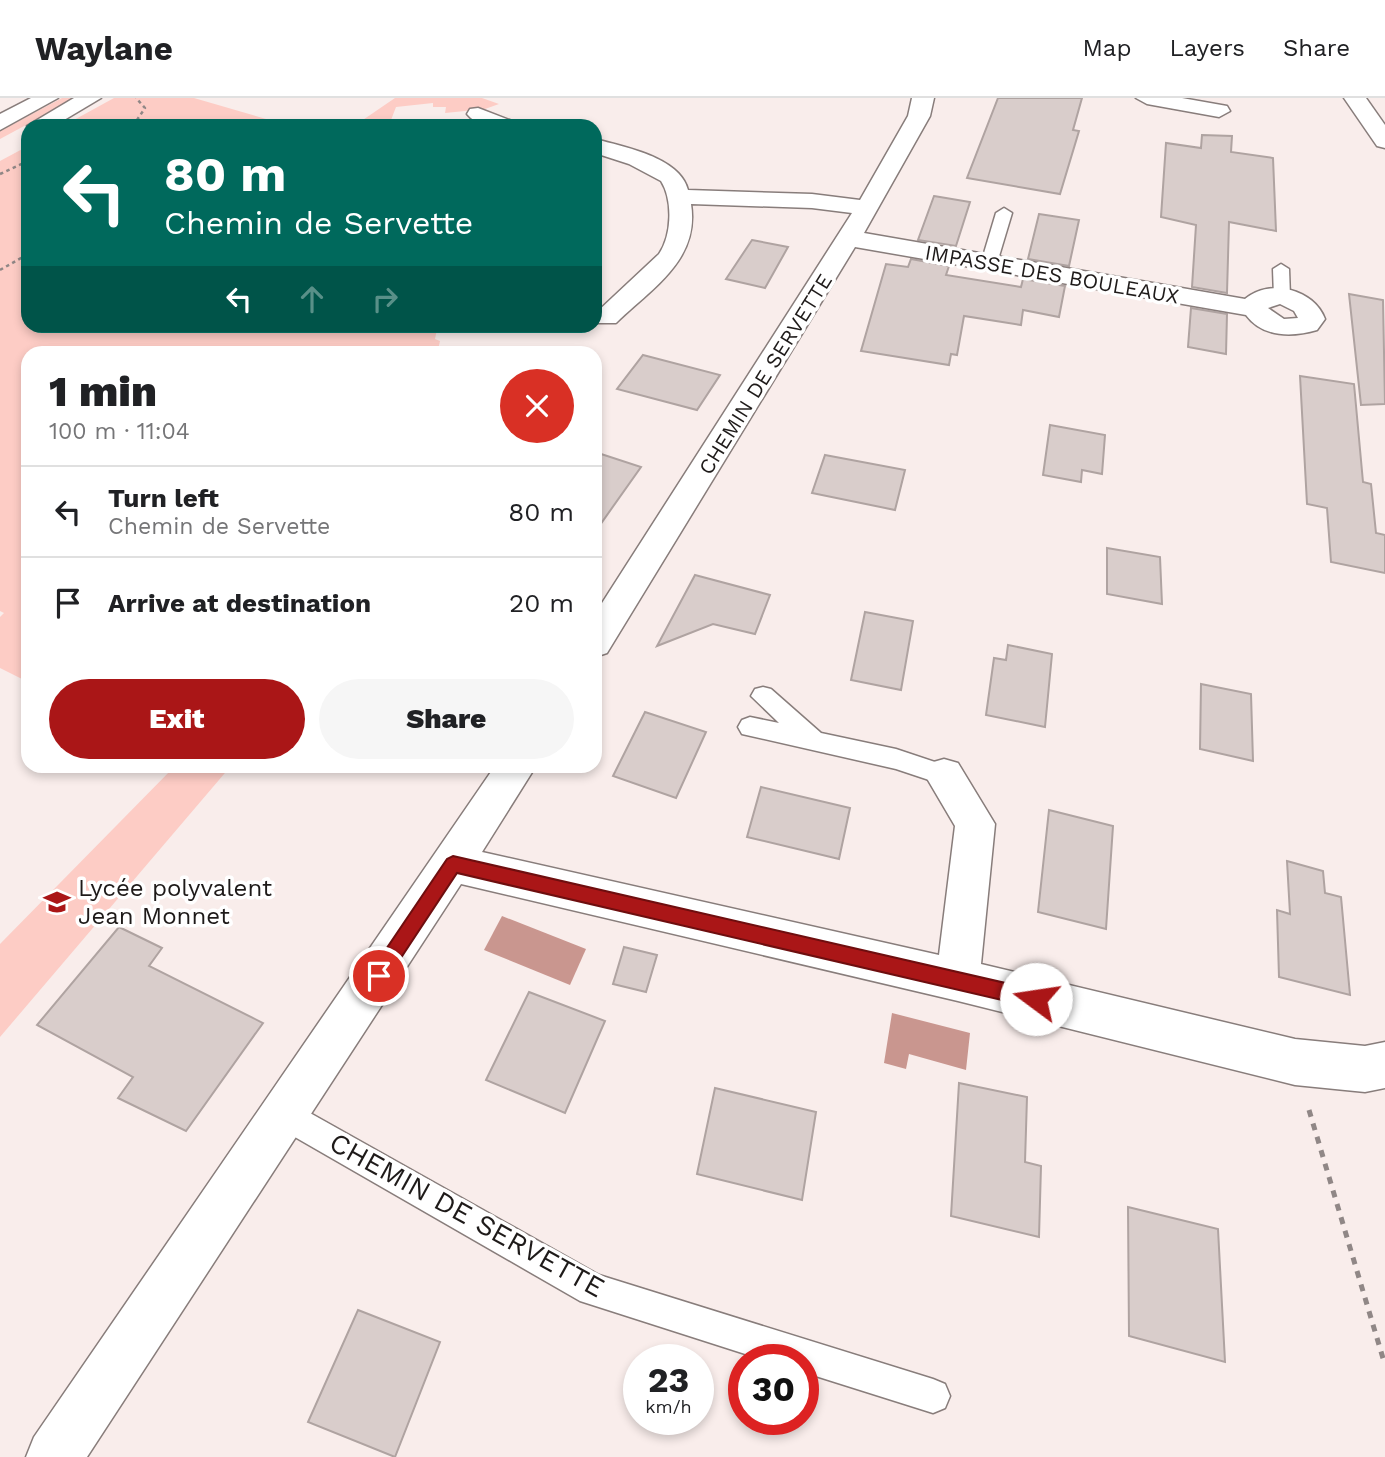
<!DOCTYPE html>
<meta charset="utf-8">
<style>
body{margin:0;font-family:"Work Sans",sans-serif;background:#f6f6f6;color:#202124;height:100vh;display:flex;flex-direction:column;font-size:26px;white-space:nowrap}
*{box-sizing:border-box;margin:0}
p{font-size:23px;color:#757577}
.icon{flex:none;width:38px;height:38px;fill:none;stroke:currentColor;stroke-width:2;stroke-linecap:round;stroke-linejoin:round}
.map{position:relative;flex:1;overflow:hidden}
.panel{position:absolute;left:21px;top:248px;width:581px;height:427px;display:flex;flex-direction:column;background:#fff;border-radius:21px;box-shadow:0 4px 10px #0003}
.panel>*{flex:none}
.top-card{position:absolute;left:21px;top:21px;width:581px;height:214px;border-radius:21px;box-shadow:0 4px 10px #0003;background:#00695c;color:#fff;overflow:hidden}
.speed{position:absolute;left:623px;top:1246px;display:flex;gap:14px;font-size:35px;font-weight:700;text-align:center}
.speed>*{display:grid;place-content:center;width:91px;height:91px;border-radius:50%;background:#fff;box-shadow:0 4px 10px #0003;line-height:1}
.speed small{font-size:18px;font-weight:400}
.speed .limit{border:10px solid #d22;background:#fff;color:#111}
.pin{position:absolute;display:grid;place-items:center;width:60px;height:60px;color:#fff;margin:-30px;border:4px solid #fff;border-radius:50%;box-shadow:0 2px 7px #0007}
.me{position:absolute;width:77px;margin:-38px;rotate:284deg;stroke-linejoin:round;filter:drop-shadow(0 0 5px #0008)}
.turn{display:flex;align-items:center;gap:24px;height:147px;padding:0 28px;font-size:32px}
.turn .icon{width:91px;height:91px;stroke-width:2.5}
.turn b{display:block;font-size:49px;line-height:60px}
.lanes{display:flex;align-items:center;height:66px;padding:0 28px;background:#0003;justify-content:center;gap:35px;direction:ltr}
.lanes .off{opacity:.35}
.round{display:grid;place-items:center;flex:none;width:74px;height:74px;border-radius:37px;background:#f6f6f6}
.overview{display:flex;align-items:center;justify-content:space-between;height:119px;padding:0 28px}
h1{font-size:42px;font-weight:800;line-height:52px}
.button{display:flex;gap:14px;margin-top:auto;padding:14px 28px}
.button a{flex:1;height:80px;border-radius:42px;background:#aa1617;color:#fff;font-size:28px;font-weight:800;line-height:80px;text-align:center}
.button a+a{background:#f6f6f6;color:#202124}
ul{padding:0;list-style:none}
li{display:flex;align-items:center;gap:21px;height:91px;padding:0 28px;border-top:2px solid #e0e0e0}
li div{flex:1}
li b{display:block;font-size:26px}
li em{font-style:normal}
header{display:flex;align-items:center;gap:42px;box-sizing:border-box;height:98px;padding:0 35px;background:#fff;border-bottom:2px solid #e0e0e0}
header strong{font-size:33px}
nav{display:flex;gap:38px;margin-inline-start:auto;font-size:24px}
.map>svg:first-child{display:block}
.green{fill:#fdccc5}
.water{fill:#c9968f}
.building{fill:#d9cdcb;stroke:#afa3a1;stroke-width:2}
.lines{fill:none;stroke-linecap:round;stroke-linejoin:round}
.service-casing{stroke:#887d7b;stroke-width:3}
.minor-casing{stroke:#887d7b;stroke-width:3}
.tertiary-casing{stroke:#887d7b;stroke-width:3}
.primary-casing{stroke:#887d7b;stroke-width:3}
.path-far1{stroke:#908786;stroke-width:2.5;stroke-dasharray:3.5 3.5;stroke-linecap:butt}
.path{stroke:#908786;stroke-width:5;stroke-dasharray:7 7;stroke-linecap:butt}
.service{fill:#fff;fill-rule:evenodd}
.minor{fill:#fff;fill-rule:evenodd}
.tertiary{fill:#fff;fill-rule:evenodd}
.primary{fill:#fff;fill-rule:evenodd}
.route{fill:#aa1617;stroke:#6e0e0f;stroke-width:2}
.labels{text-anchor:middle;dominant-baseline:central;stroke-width:7;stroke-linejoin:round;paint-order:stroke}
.far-street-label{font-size:21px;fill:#1e1a19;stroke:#fff}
.poi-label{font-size:24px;fill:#1e1a19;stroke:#fff;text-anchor:start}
.near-street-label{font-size:28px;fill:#1e1a19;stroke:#fff}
</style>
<header>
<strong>Waylane</strong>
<nav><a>Map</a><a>Layers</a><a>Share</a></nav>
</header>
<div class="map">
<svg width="1385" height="1359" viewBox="0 0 1385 1359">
<rect width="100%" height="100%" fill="#f9edeb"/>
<g class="green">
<path d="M62 0H76L0 41V33Z"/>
<path d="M114 0H194L290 28H63Z"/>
<path d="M395 0H482L499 6 485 11 445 15 446 9H433V5L396 9 391 22 395 23 394 28H354Z"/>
<path d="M28 48V228H421L420 231H437L435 241 440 243 437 256H28V584L0 570V519L4 515 0 513V63Z"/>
<path d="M174 669H230L0 939V846Z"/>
</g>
<g class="water">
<path d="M502 818 586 851 570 887 484 852Z"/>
<path d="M892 915 970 935 966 972 909 956 906 971 884 965Z"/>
</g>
<g class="building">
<path d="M998 0H1082L1073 32 1079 33 1060 96 967 80Z"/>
<path d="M1202 37 1232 38 1231 54 1273 60 1276 133 1229 124 1227 195 1192 189 1196 127 1161 119 1166 45 1201 50Z"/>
<path d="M934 98 970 104 956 148 918 142Z"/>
<path d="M1039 116 1079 122 1069 168 1028 161Z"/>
<path d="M752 142 788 149 765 190 726 181Z"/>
<path d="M911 161 949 168 946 177 1021 189 1023 181 1065 188 1059 219 1023 212 1021 227 964 218 957 257 951 256 949 267 861 253 886 166 908 169Z"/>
<path d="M1349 196 1383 202 1385 306 1361 307Z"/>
<path d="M1191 210 1227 216 1226 256 1188 249Z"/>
<path d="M643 257 720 277 697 312 617 291Z"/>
<path d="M1300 278 1354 286 1363 384 1371 386 1376 435 1385 437V475L1331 464 1327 410 1307 406Z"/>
<path d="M1050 327 1105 337 1102 376 1082 372 1081 384 1043 377Z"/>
<path d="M595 354 641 369 595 434Z"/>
<path d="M825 357 905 372 895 412 812 395Z"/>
<path d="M1107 450 1160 459 1162 506 1107 496Z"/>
<path d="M695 477 770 497 755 536 713 526 657 548Z"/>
<path d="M865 514 913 523 901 592 851 582Z"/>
<path d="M1008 547 1052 556 1045 629 986 617 994 560 1006 562Z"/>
<path d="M1201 586 1251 596 1253 663 1200 651Z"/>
<path d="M645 614 706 634 676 700 613 678Z"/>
<path d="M761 689 850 710 839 761 747 739Z"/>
<path d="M1049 712 1113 728 1106 831 1038 814Z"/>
<path d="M1287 763 1323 773 1325 795 1341 799 1350 897 1279 879 1277 812 1290 816Z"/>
<path d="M119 829 162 850 149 868 263 925 186 1033 118 1000 133 979 37 927Z"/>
<path d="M624 849 657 857 646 894 613 886Z"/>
<path d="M529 894 605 923 565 1015 486 982Z"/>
<path d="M959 985 1027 999 1025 1064 1041 1068 1039 1139 951 1118Z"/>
<path d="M715 990 816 1014 802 1102 697 1076Z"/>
<path d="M1128 1109 1218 1131 1225 1264 1129 1238Z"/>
<path d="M358 1212 440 1244 395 1359 308 1324Z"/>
</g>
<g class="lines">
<defs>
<g id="service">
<path d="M1004 110 1012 115 997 165 989 170 983 168 981 165 996 115Z"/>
<path d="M1281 166 1289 171 1290 199 1282 204 1274 199 1273 171Z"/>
<path d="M763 589 771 591 821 635 896 651 953 670 956 677 953 684 944 687 896 671 742 636 738 629 742 622 750 619 779 625 751 598 755 591Z"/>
<path d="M285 1001 599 1177 933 1281 945 1286 950 1298 945 1310 933 1315 803 1274V1262H764L580 1203 274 1027 270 1016 274 1005Z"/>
</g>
<g id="minor">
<path d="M912 0H934L930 18 864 135 1245 201C1270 180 1314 191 1325 221L1317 232C1293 239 1263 240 1246 217L855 149 607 555 595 559V516L852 115 812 110 691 106C700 162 652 190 616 225H598L595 221 598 213 659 156C672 137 673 102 661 83L629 66 595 55V41C624 49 680 59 688 92L812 96 860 102 908 18ZM1280 206 1294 213 1298 220 1284 221 1268 210Z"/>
<path d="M1136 0H1182L1227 8 1230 13 1219 19 1147 6Z"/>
<path d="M478 10 512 23 515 28C498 28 479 31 467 16L470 11Z"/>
<path d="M944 661 958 665 995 726 981 866 1295 941 1365 948 1385 944V990L1365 994 1295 987 958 903 461 786 87 1359H26L34 1339 495 668H536L482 754 939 857 955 728 925 677 930 665Z"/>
</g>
<path id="tertiary" d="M1344 0H1366L1385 27V50L1377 48Z"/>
<g id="primary">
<path d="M31 0H58L0 32V16Z"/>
<path d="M74 0H101L54 28H27Z"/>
</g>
</defs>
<use href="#service" class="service-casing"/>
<use href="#minor" class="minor-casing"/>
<use href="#tertiary" class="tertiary-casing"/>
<use href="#primary" class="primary-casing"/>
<g class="path-far1">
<path d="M133 28 145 10 136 0"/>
<path d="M0 76 28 63"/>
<path d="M0 172 28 156"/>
</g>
<path class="path" d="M1309 1012 1385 1267"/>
<use href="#service" class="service"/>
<use href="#minor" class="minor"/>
<use href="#tertiary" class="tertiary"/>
<use href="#primary" class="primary"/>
</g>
<path class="route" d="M453 758 1036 892 1042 894 1045 901 1042 907 1036 910 457 775 385 884 379 887 372 884 370 878 372 872 447 761Z"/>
<defs>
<symbol id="school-bare" viewBox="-9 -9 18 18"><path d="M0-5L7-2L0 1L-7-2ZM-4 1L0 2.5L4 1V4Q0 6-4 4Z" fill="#aa1617" stroke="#fff" stroke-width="2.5" paint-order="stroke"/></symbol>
</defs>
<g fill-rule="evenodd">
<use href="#school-bare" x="38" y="785" width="38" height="38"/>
</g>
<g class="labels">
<g class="far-street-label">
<text transform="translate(1052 176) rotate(10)">IMPASSE DES BOULEAUX</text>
<text transform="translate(765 276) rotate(-58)">CHEMIN DE SERVETTE</text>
</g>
<g class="poi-label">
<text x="78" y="790">Lycée polyvalent<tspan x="78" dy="28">Jean Monnet</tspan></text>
</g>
<g class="near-street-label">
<text transform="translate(467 1117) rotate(29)">CHEMIN DE SERVETTE</text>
</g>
</g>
</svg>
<div class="speed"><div>23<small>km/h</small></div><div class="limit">30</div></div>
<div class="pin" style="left:379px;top:878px;background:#d93025"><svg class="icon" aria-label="arrive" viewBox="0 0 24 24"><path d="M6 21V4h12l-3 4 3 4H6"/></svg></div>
<svg class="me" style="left:1036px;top:901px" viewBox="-20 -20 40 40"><circle r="19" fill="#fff"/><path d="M0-13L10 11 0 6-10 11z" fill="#aa1617"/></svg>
<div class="top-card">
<div class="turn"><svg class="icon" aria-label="left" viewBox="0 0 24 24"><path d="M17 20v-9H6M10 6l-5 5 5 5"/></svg><div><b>80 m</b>Chemin de Servette</div></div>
<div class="lanes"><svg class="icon" aria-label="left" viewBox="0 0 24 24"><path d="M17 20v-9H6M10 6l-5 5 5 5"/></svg><svg class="icon off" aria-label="ahead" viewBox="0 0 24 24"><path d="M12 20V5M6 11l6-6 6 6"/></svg><svg class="icon off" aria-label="right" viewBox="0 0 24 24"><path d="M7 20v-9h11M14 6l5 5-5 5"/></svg></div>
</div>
<section class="panel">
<div class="overview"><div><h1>1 min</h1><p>100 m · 11:04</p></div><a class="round" style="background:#d93025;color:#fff"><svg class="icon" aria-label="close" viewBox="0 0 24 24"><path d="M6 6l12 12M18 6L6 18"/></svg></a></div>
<ul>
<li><svg class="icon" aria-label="left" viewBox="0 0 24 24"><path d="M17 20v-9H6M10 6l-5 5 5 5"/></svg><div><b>Turn left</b><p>Chemin de Servette</p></div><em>80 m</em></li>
<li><svg class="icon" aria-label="arrive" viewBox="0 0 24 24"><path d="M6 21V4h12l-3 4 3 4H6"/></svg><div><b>Arrive at destination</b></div><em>20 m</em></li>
</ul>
<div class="button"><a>Exit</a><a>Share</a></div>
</section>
</div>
